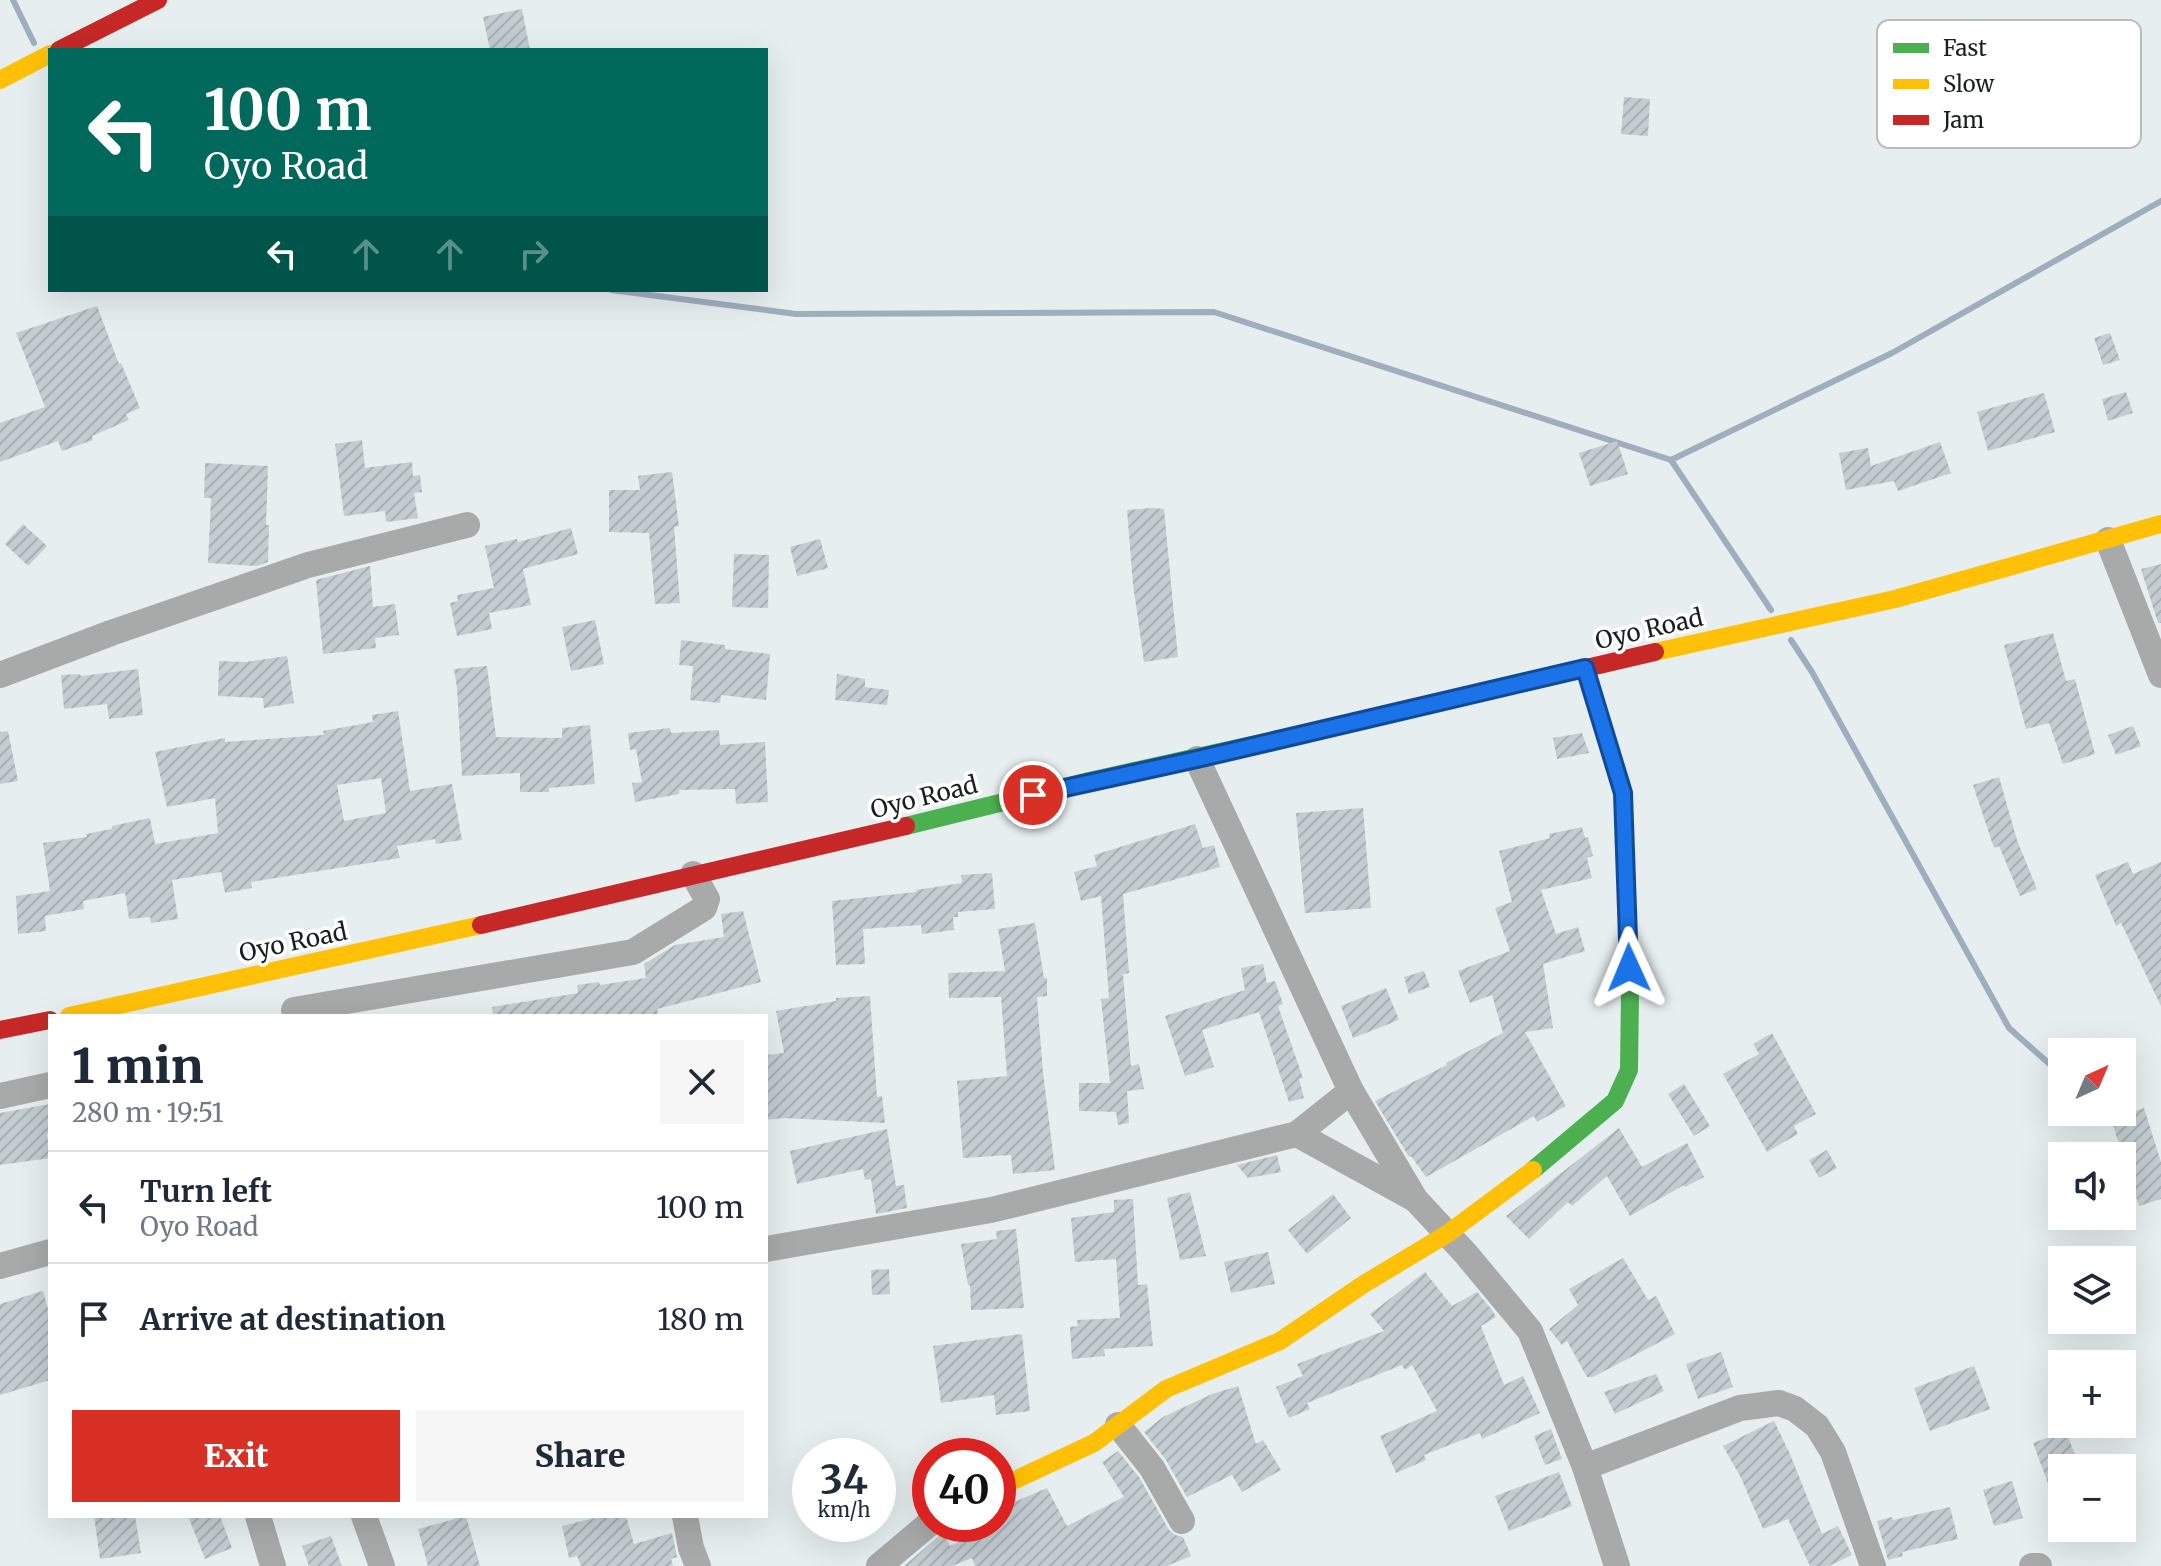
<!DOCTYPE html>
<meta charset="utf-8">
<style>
body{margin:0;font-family:Merriweather,serif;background:#f6f6f7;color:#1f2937;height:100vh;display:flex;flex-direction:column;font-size:30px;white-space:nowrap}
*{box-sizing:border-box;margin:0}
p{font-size:26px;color:#747a83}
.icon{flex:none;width:44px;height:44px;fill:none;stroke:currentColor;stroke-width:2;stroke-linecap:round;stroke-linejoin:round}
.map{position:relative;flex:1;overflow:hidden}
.details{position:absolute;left:48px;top:1014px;width:720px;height:504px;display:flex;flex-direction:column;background:#fff;border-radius:0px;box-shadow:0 8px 32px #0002}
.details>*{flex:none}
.hud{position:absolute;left:48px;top:48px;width:720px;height:244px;border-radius:0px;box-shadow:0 8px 32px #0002;background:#00695c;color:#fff;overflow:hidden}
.needle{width:52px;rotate:44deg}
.fabs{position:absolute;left:2048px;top:1038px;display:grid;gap:16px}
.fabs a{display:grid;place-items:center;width:88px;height:88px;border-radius:0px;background:#fff;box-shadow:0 8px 32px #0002;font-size:40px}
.speed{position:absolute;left:792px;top:1438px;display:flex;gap:16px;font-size:40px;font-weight:700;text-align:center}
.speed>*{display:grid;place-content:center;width:104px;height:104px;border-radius:50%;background:#fff;box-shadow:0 8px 32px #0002;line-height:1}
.speed small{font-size:20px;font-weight:400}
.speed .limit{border:12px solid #d22;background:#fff;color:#111}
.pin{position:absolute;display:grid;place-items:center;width:68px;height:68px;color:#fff;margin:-34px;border:4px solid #fff;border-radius:50%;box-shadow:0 2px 8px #0007}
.me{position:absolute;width:88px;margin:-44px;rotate:359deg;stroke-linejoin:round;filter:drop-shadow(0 0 6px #0008)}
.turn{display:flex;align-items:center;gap:28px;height:168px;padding:0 24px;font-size:36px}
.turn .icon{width:104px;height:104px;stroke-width:2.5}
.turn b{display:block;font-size:56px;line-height:68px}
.lanes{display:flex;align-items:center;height:76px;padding:0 24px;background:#0003;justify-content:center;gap:40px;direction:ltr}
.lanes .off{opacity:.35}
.round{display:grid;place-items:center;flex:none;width:84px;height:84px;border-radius:0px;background:#f6f6f7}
.overview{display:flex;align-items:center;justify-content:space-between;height:136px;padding:0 24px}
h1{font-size:48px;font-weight:800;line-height:60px}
.primary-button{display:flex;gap:16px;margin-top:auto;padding:16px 24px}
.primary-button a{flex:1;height:92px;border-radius:0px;background:#d93025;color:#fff;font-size:32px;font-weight:800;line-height:92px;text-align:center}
.primary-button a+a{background:#f6f6f7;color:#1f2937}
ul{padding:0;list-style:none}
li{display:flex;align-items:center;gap:24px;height:112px;padding:0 24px;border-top:2px solid #e0e1e3}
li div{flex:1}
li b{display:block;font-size:30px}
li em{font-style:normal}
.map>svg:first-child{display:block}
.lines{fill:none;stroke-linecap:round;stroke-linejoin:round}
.stream{stroke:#9fadbf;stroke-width:6}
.building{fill:url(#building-hatch);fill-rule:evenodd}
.street{stroke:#a7aaa9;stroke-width:26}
.fast{stroke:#4caf50;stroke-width:18}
.slow{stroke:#ffc107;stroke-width:18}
.jam{stroke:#c62828;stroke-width:18}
.route-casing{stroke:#114b97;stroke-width:20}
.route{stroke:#1a73e8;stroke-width:14}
.labels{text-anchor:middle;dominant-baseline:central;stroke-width:7;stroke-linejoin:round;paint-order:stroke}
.street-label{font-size:24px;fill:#191f1f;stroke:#fff}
.key{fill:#fff;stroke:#babcbc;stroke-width:2}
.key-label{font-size:22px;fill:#191f1f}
</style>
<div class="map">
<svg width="2161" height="1566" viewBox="0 0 2161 1566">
<defs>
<pattern id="building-hatch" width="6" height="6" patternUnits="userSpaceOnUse" patternTransform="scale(2)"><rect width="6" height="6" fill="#c3cdd1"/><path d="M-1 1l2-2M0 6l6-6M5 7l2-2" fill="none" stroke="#a7b0b3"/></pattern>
</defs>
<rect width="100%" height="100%" fill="#e6eeef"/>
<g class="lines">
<g class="stream">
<path d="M13 0 34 43"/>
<path d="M611 290 796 314 1214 312 1671 460 1892 353 2161 201"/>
<path d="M1671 460 1771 610"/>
<path d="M1791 640 1812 672 2009 1028 2062 1075"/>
<path d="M2103 1112 2117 1124"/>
</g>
</g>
<g class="building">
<path d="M522 9 530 50H490L483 17Z"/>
<path d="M1624 97 1650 99 1648 136 1621 134Z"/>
<path d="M97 306 119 364 121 363 140 408 126 414 129 420 92 436 93 440 62 451 58 441 0 462V423L45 407 16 333Z"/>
<path d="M2110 333 2120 360 2103 365 2094 338Z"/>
<path d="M2126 392 2133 413 2108 421 2102 399Z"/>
<path d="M2044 393 2055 432 1988 451 1977 412Z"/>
<path d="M362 440 365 468 412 462 413 476 420 475 422 492 414 493 418 518 386 522 385 511 344 516 335 444Z"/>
<path d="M1617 441 1628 474 1590 486 1579 453Z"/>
<path d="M1940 442 1951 473 1898 491 1894 481 1846 490 1839 453 1868 448 1871 466Z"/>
<path d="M205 463 268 466 266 525H269L268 562 257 566 208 563 211 498H204Z"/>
<path d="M672 472 679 526 674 527 680 603 655 604 649 533 609 532V490H640L638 476Z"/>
<path d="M1152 508 1164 509 1178 657 1144 662 1133 584 1127 510Z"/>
<path d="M23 524 47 546 28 566 5 544Z"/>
<path d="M571 528 578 554 523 569 531 605 489 613 492 629 457 636 450 603 458 601 457 595 494 588 485 546 517 539 518 542Z"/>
<path d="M820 539 828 568 797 576 790 547Z"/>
<path d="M734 554 769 555 768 608 732 607Z"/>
<path d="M2161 564V623H2158L2141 569Z"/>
<path d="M370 566 373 607 395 604 399 635 375 638 376 648 323 654 316 580Z"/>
<path d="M595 620 604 664 571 671 562 627Z"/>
<path d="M2053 633 2066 681 2075 679 2095 754 2063 764 2049 723 2026 729 2004 645Z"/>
<path d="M681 640 725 645V649L770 654 766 700 721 695 720 703 690 700 693 666 679 665Z"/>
<path d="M287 656 294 703 264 708 263 698 218 696 219 661 245 662Z"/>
<path d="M487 666 496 737 562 738V728L590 725 595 784 549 788V792H520V773L462 776 457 688 454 669Z"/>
<path d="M138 669 143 715 109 719 107 704 64 709 61 675 80 674 81 676Z"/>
<path d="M837 674 865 679V687L889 690 887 705 835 700Z"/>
<path d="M398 711 410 791 452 784 462 840 436 844 435 839 397 846 400 858 251 882 252 888 225 893 221 872 172 880 178 919 151 923 150 917 129 919 125 893 83 901 84 909 45 916 46 931 18 934 16 896 50 891 43 843 87 837 86 834 112 829V826L150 818 155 844 218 833 215 798 167 807 155 752 225 738V742L324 735 323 731 373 722 372 715ZM381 778 386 813 344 821 337 785Z"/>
<path d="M2133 726 2141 746 2116 755 2108 735Z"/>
<path d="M670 728 671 733 719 730 720 745 765 742 768 802 736 804 735 789 679 790V794L635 802 632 783 642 782 636 749 630 750 628 733Z"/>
<path d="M8 731 18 781 0 784V732Z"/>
<path d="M1582 733 1589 753 1557 759 1553 738Z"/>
<path d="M1999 777 2017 840 2037 889 2020 896 1999 846 1994 848 1973 785Z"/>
<path d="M1363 808 1371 908 1305 913 1296 813Z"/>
<path d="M1195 824 1203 848 1214 845 1220 867 1123 894 1129 973 1123 974 1131 1066 1139 1064 1144 1089 1127 1091 1129 1123 1118 1125 1116 1112 1079 1111V1083H1110L1101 999 1109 998 1101 896 1081 901 1074 872 1097 866 1094 855Z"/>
<path d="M1582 827 1585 838 1588 837 1593 856 1587 858 1592 878 1541 890 1556 934 1578 927 1585 951 1543 964 1553 1028 1525 1032 1566 1106 1537 1122 1534 1116 1426 1177 1411 1156 1409 1157 1375 1101 1447 1065 1446 1063 1503 1033 1492 995 1470 1003 1458 971 1510 951 1495 908 1512 902 1499 851 1550 838 1549 834Z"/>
<path d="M2128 862 2133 874 2161 862V1006L2121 923 2116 926 2095 875Z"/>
<path d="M992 873 995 909 958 912V917H953L954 930 922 934 921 925 863 929 865 964 836 965 832 901 916 892V890L962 883 961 875Z"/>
<path d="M743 911 761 982 657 1009 659 1016H493L492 1007 578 993 577 985 599 982 600 985 646 978 644 964 675 945 724 937 721 914Z"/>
<path d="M1035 923 1044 978H1047V996L1037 997 1043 1072 1055 1170 1013 1174 1011 1155 963 1158 957 1081 1007 1076 1001 997 949 998 948 973 1005 971 998 929Z"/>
<path d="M1263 964 1267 983 1275 981 1283 1004 1278 1006 1303 1078 1299 1079 1304 1098 1289 1102 1259 1012 1202 1030 1214 1067 1185 1076 1165 1016 1245 990 1241 968Z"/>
<path d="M1424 971 1430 987 1409 994 1404 977Z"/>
<path d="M1386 988 1399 1020 1353 1038 1341 1006Z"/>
<path d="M870 996 877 1097 882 1096 885 1123 783 1118 766 1120V1055L784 1053 776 1011 836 1001V998Z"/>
<path d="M1772 1033 1816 1114 1794 1126 1798 1134 1767 1152 1723 1074 1759 1054 1753 1044Z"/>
<path d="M1684 1084 1710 1126 1694 1136 1668 1094Z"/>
<path d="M50 1104V1133L47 1134 50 1158 0 1165V1113Z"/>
<path d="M2144 1108 2161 1162V1199L2139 1206 2111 1119Z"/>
<path d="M1619 1128 1642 1167 1687 1143 1704 1177 1685 1187 1684 1185 1630 1216 1607 1176 1572 1206 1568 1202 1529 1239 1506 1216Z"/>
<path d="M887 1129 896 1186 904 1185 907 1208 876 1214 871 1179 865 1180 863 1169 797 1184 790 1151Z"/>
<path d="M1827 1150 1837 1168 1819 1178 1809 1160Z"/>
<path d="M1277 1155 1281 1172 1248 1178 1237 1165Z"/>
<path d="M1190 1192 1206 1256 1180 1260 1167 1198Z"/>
<path d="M1333 1194 1351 1218 1307 1254 1288 1230Z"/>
<path d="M1133 1199 1138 1285 1147 1284 1153 1346 1104 1349 1105 1356 1072 1359 1070 1327 1078 1326 1077 1320 1120 1318 1116 1259 1075 1262 1071 1218 1114 1212V1200Z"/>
<path d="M1016 1229 1024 1308 971 1310 970 1285H968L961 1244 997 1239 996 1231Z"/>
<path d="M1268 1252 1275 1284 1231 1293 1224 1262Z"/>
<path d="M1623 1258 1648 1300 1656 1296 1675 1334 1593 1377H1587L1567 1341 1562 1345 1549 1329 1578 1305 1569 1289Z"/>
<path d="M889 1269 890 1294 872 1295 871 1270Z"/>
<path d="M1425 1272 1452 1306 1477 1292 1492 1310 1496 1317 1481 1326 1504 1385 1523 1376 1540 1413 1482 1439 1480 1433 1424 1455 1426 1460 1396 1473 1380 1436 1437 1411 1412 1365 1405 1370 1402 1365 1307 1403 1310 1409 1289 1418 1276 1387 1303 1376 1297 1364 1384 1331 1370 1314Z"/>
<path d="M43 1291 50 1316V1380L0 1395V1304Z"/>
<path d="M1022 1334 1030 1411 996 1415 994 1395 941 1403 933 1346Z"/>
<path d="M1721 1352 1733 1387 1698 1399 1686 1364Z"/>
<path d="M1974 1366 1990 1409 1930 1431 1914 1388Z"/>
<path d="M1656 1374 1664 1391 1615 1414 1604 1392Z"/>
<path d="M1238 1386 1256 1444 1263 1440 1281 1470 1242 1492 1232 1475 1187 1497 1166 1460 1144 1432 1163 1417 1212 1394Z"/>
<path d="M1774 1421 1790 1454 1822 1534 1838 1526 1852 1555 1829 1566H1810L1788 1519 1763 1529 1741 1478 1723 1446Z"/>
<path d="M1551 1429 1562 1459 1545 1465 1534 1436Z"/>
<path d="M2066 1431 2080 1468H2062L2060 1516 2033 1443Z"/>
<path d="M1118 1451 1139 1477 1169 1530 1175 1535 1183 1537 1191 1556 1167 1566H975L972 1558 952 1566H904L941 1534 944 1533 950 1546 998 1525V1509L1047 1488 1067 1526 1124 1497 1102 1462Z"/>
<path d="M1559 1472 1572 1506 1509 1531 1495 1496Z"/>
<path d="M2012 1481 2023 1518 1994 1526 1983 1490Z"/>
<path d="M1950 1507 1958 1539 1902 1552 1903 1556 1888 1560 1877 1521 1892 1517 1893 1520Z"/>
<path d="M94 1516H135L141 1553 100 1559Z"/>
<path d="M188 1516H220L232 1548 205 1559Z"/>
<path d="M466 1516 480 1566H428L418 1529Z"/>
<path d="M603 1516H626L634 1544 672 1533 677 1557 671 1559 673 1566H581L577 1556 569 1558 562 1526Z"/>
<path d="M331 1536 342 1566H309L302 1546Z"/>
</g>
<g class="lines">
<g class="street">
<path d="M2108 540 2161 675"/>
<path d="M0 675 111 633 308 565 467 525"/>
<path d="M1197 759 1351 1091 1415 1199 1466 1254 1530 1331 1585 1467 1617 1566"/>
<path d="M294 1010 633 952 704 908 707 899 693 874"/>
<path d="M0 1096 50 1085"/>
<path d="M1297 1134 1413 1198"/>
<path d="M766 1249 991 1210 1297 1134 1351 1091"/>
<path d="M0 1266 50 1252"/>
<path d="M1118 1425 1152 1468 1182 1521"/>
<path d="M1585 1467 1740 1408 1779 1403 1795 1409 1817 1426 1833 1452 1873 1566"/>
<path d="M258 1516 273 1566"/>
<path d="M364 1516 382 1566"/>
<path d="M685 1516 691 1548 698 1566"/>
<path d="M879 1566 930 1523"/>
<path d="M2032 1566H2039"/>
</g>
<g class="fast">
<path d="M906 826 1089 781 1329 728"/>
<path d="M1533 1170 1615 1101 1629 1070 1630 994 1623 793 1585 668"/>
</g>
<g class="slow">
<path d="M0 80 50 54"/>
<path d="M1655 652 1895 599 2161 524"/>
<path d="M69 1016 481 925"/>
<path d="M998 1488 1094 1443 1166 1389 1280 1341 1364 1284 1447 1234 1533 1170"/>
</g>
<g class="jam">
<path d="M59 50 158 0"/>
<path d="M1329 728 1655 652"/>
<path d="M481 925 906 826"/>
<path d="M0 1030 50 1020"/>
</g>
</g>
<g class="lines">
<defs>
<path id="route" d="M1033 795 1197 759 1585 668 1623 793 1629 968"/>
</defs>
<use href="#route" class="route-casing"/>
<use href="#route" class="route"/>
</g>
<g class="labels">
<g class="street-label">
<text transform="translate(1649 629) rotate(-13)">Oyo Road</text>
<text transform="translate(924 797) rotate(-14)">Oyo Road</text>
<text transform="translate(293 942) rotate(-12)">Oyo Road</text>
</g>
</g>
<rect x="1877" y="20" width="264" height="128" rx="12" class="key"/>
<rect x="1893" y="43" width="36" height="10" fill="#4caf50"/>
<rect x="1893" y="79" width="36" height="10" fill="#ffc107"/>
<rect x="1893" y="115" width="36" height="10" fill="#c62828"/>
<g class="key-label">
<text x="1943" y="56">Fast</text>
<text x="1943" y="92">Slow</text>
<text x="1943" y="128">Jam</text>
</g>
</svg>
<div class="fabs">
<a><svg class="needle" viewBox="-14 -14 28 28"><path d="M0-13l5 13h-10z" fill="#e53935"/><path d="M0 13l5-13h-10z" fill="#747a83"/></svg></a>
<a><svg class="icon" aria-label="sound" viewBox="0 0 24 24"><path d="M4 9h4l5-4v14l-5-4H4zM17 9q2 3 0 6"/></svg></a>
<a><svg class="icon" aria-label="layers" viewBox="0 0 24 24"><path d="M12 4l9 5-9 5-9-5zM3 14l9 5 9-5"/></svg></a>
<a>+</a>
<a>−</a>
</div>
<div class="speed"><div>34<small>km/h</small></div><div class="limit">40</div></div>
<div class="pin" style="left:1033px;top:795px;background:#d93025"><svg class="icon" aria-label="arrive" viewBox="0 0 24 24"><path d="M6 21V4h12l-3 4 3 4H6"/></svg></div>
<svg class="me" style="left:1629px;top:968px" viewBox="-20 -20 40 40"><path d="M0-17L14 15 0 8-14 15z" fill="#1a73e8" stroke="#fff" stroke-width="4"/></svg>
<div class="hud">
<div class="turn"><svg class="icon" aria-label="left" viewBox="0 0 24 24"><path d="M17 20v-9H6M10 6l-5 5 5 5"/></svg><div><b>100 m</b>Oyo Road</div></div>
<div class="lanes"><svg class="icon" aria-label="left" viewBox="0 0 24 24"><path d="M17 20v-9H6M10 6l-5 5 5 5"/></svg><svg class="icon off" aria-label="ahead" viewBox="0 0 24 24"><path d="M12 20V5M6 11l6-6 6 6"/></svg><svg class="icon off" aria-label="ahead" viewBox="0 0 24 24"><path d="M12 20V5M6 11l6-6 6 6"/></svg><svg class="icon off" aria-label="right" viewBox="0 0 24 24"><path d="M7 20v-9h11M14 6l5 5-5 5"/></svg></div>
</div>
<section class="details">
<div class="overview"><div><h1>1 min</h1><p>280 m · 19:51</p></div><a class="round"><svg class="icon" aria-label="close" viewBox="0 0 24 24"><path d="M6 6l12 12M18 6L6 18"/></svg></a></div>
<ul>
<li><svg class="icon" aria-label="left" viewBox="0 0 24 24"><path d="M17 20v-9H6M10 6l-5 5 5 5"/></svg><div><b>Turn left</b><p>Oyo Road</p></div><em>100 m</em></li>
<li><svg class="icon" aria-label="arrive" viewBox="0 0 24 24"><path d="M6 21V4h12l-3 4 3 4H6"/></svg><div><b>Arrive at destination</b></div><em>180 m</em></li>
</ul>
<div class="primary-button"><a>Exit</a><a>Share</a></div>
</section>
</div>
